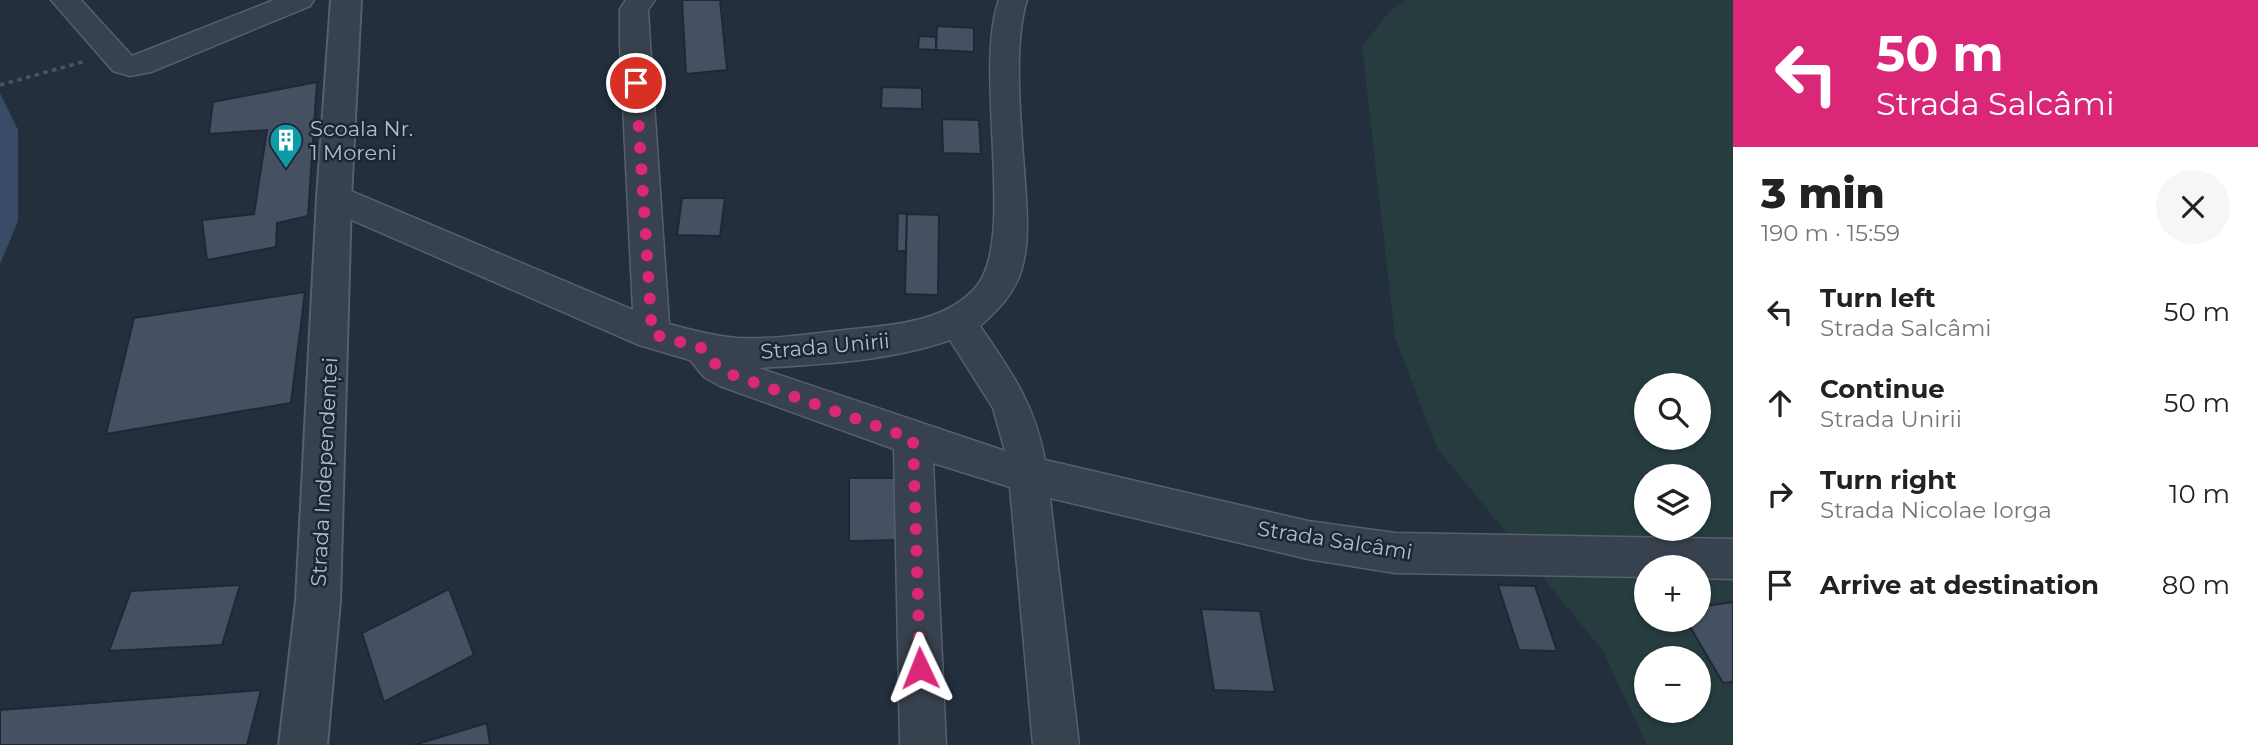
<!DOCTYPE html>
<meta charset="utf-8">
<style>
body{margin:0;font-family:Montserrat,sans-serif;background:#f6f6f6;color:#222;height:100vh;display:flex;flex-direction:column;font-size:26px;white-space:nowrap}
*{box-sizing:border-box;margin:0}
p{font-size:23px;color:#767676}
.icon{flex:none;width:38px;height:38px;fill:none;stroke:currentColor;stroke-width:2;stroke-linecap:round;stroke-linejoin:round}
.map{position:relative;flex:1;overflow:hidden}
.side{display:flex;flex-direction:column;background:#fff;width:525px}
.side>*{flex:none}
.hud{background:#db2777;color:#fff;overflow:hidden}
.fabs{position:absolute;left:1634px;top:373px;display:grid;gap:14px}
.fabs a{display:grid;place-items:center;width:77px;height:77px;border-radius:50%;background:#fff;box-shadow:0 2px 5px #0004;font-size:35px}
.pin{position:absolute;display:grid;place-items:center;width:60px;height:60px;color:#fff;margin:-30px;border:4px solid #fff;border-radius:50%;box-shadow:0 2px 7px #0007}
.me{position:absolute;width:77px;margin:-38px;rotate:358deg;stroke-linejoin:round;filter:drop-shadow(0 0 5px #0008)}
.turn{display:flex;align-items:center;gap:24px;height:147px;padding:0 28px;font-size:32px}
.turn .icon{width:91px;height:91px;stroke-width:2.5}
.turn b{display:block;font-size:49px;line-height:60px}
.round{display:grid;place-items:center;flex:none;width:74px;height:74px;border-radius:37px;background:#f6f6f6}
.head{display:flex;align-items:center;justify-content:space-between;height:119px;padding:0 28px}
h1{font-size:42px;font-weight:800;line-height:52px}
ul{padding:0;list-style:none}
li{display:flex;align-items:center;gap:21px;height:91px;padding:0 28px}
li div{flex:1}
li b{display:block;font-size:26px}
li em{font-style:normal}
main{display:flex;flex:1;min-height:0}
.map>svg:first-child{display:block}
.green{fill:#263c3f;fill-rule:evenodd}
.water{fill:#394c67}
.building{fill:#455162;stroke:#1f2835;stroke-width:2}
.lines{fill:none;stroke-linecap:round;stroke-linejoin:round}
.minor-casing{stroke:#565f6c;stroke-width:3}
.tertiary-casing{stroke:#565f6c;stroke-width:4}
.path{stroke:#44595c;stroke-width:3.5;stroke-dasharray:4.5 4.5;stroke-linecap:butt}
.minor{fill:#38414e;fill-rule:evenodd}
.tertiary{fill:#38414e;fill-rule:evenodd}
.route{stroke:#db2777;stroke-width:12;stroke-dasharray:0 21.6}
.labels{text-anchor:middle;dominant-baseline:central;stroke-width:5;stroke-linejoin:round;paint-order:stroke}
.poi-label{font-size:21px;fill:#b4bcc9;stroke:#1d2633;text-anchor:start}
.street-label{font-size:21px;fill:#b4bcc9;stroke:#1d2633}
</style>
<main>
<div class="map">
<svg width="1733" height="745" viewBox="0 0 1733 745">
<rect width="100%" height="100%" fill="#242f3e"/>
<path class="green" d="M1405 0H1733V745H1647L1603 651 1437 448 1395 337 1362 47 1388 13ZM1647 385H1699V438H1647ZM1647 476H1699V528H1647ZM1647 567H1699V620H1647ZM1647 658H1699V710H1647Z"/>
<path class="water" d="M0 93 18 130V221L0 264Z"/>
<g class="building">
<path d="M682 0H720L727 70 686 74Z"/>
<path d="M937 26 974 28V52L936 50Z"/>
<path d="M919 36 936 37V50L918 49Z"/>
<path d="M317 82 308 216 277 223 276 247 207 260 202 220 254 214 267 130 209 134 213 102Z"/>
<path d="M882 87 922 88V109L881 108Z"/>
<path d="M942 119 979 120 981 154 943 153Z"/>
<path d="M682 198H725L720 236 677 235Z"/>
<path d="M898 213 907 214 906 251H897Z"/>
<path d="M907 214 939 215 938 295 905 294Z"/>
<path d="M305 292 291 403 106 434 134 318Z"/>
<path d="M849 478H903L905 540 849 541Z"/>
<path d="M240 585 222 645 109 651 131 591Z"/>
<path d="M1498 585 1535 586 1557 651 1519 650Z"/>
<path d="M449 589 474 655 384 702 362 633Z"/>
<path d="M1733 602V682L1723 683 1686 620H1699V607Z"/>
<path d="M1201 609 1260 611 1275 692 1214 690Z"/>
<path d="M261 690 247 745H0V710Z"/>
<path d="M487 723 490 745H414Z"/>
</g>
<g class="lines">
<defs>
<g id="minor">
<path d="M51 0H81L132 56 274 0H314L310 6 151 72 130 76 113 71Z"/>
<path d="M626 0H655L648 10 650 44 669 324C691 330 714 336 737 338 778 340 823 332 864 328 903 324 948 319 976 287 1017 240 973 71 999 0H1027C1011 48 1023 144 1026 197 1027 222 1029 246 1021 271 1014 294 997 311 980 326 1012 373 1034 403 1045 460L1308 521 1395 533 1733 539V579L1699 578V567H1647V577L1395 573 1308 559 1050 498 1079 745H1033L1010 487 933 463 946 745H900L894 449 720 386 704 377 690 360 639 345 322 207 318 198 322 189 334 186 346 189 633 310 620 44V9ZM950 340 993 408 1005 451 759 368C823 364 890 361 950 340Z"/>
</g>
<path id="tertiary" d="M331 0H361L351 198 340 601 327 745H279L296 601 317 198Z"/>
</defs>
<use href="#minor" class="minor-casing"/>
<use href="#tertiary" class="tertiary-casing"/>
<path class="path" d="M0 85 86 61"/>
<use href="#minor" class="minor"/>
<use href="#tertiary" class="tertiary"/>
</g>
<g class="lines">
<path class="route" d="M636 83 652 334 702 348 717 366 733 375 913 439 920 668"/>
</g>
<defs>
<symbol id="building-pin" viewBox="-11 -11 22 30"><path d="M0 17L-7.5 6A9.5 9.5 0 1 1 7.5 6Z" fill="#0f9aa8" stroke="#1d2633"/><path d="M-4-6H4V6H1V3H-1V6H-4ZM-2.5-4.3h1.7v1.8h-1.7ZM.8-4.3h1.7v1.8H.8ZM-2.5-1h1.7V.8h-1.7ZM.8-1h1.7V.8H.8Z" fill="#fff"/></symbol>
</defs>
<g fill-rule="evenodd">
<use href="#building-pin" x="267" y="121" width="38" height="52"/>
</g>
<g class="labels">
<g class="poi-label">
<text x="310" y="128">Scoala Nr.<tspan x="310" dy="24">1 Moreni</tspan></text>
</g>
<g class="street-label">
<text transform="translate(825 346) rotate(-5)">Strada Unirii</text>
<text transform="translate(324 472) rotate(-87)">Strada Independenței</text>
<text transform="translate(1335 540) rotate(9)">Strada Salcâmi</text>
</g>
</g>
</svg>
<div class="fabs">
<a><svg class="icon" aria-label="search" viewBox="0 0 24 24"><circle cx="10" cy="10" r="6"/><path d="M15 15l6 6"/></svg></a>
<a><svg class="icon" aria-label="layers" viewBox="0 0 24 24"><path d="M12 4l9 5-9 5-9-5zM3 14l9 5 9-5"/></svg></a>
<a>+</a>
<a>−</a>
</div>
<div class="pin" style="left:636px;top:83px;background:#d93025"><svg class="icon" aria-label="arrive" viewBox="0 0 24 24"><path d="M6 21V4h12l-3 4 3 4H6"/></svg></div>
<svg class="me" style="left:920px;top:668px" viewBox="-20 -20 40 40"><path d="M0-17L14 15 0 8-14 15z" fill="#db2777" stroke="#fff" stroke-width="4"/></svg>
</div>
<section class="side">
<div class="hud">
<div class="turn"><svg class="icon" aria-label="left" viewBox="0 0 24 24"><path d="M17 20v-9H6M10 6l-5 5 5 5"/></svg><div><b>50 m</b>Strada Salcâmi</div></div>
</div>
<div class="head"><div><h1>3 min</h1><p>190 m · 15:59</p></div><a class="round"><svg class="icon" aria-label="close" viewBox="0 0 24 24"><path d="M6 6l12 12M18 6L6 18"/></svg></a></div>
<ul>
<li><svg class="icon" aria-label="left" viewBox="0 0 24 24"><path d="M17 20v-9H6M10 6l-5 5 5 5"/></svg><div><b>Turn left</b><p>Strada Salcâmi</p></div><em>50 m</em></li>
<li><svg class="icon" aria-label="ahead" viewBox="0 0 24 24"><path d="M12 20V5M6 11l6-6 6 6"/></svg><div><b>Continue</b><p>Strada Unirii</p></div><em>50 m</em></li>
<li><svg class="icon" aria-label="right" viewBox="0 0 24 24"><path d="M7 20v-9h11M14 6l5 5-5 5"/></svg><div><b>Turn right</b><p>Strada Nicolae Iorga</p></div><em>10 m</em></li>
<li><svg class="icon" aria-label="arrive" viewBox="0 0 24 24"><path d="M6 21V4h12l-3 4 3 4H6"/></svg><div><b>Arrive at destination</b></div><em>80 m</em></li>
</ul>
</section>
</main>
